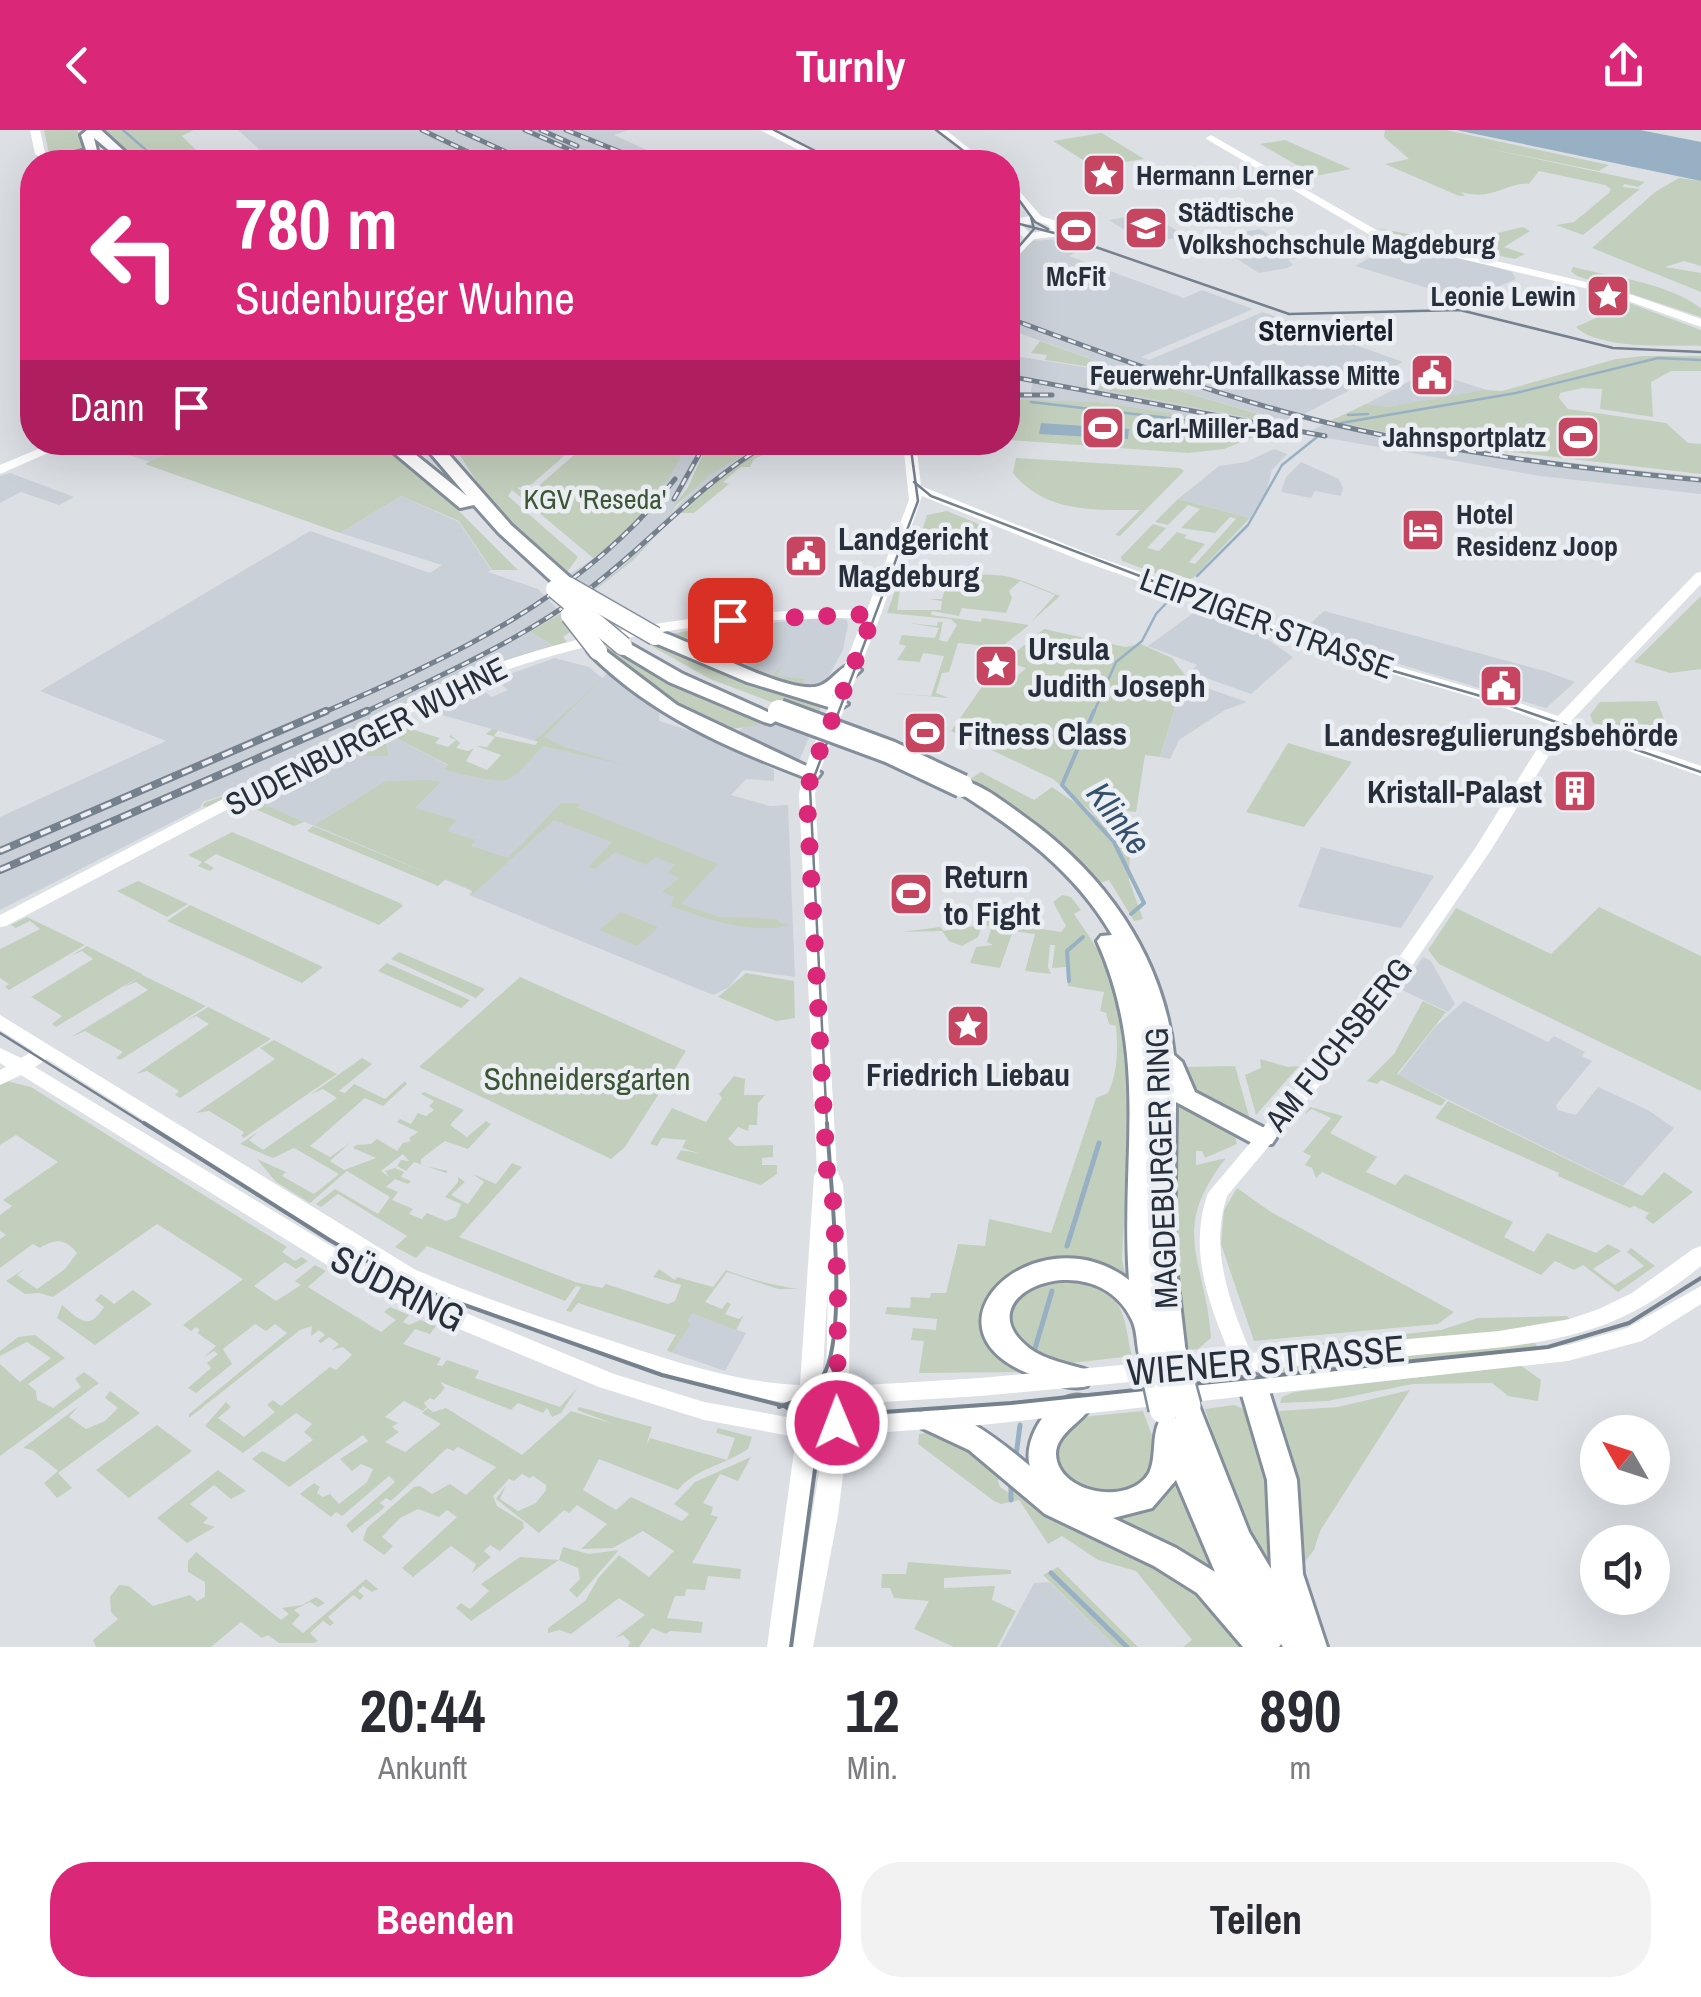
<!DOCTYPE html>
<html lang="de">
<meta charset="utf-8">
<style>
body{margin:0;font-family:"Archivo Narrow",sans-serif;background:#f2f2f3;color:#2b2b33;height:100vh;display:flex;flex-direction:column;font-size:38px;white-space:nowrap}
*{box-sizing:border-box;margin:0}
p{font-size:32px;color:#7c7c81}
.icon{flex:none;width:55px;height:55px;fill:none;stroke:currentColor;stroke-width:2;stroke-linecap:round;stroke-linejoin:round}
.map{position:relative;height:1517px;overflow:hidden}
.panel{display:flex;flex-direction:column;background:#fff;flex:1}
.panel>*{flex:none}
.top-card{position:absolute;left:20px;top:20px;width:1000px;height:305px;border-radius:40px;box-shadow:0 10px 40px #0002;background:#db2777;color:#fff;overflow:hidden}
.needle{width:65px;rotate:309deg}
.buttons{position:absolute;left:1580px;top:1285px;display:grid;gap:20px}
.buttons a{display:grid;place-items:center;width:90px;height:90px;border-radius:50%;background:#fff;box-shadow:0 10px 40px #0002;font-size:50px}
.pin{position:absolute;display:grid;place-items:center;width:85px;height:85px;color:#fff;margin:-42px;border-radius:20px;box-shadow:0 5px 15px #0006}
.me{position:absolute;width:110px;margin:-55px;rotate:359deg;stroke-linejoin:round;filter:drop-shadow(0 0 8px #0008)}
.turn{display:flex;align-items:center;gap:35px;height:210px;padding:0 50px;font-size:45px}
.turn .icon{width:130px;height:130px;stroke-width:2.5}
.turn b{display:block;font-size:70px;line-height:85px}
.then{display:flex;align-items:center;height:95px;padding:0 50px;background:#0003;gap:20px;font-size:38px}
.eta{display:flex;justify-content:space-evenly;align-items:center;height:170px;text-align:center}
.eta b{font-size:60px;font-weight:700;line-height:70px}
.action{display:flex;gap:20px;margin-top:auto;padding:20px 50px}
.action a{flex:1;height:115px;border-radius:40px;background:#db2777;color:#fff;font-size:40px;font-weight:700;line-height:115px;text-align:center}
.action a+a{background:#f2f2f3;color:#2b2b33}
header{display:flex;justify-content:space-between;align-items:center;height:130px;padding:0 50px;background:#db2777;color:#fff;font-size:45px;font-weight:700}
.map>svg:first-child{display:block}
.built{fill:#cad0d7}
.green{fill:#c3cfbd}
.water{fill:#98b0c4}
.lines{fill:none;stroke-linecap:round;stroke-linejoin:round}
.stream-far2{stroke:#98b0c4;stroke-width:2.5}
.stream-far1{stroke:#98b0c4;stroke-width:4}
.stream{stroke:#98b0c4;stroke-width:5}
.highway-casing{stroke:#848f9b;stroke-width:6}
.secondary{fill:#fff;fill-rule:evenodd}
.highway{fill:#fff;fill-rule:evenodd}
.tram-far1{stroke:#76818e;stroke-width:2.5}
.tram{stroke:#76818e;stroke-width:4}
.rail-far1-casing{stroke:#76818e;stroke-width:5}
.rail-casing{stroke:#76818e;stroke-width:8}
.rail-far1{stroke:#ebeff3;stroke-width:2.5;stroke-dasharray:8;stroke-linecap:butt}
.rail{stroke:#ebeff3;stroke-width:4;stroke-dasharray:11;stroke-linecap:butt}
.highway-bridge-far2-casing{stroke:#848f9b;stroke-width:21;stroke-linecap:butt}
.highway-bridge-far1-casing{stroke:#848f9b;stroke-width:28;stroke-linecap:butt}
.highway-bridge-casing{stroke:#848f9b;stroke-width:34;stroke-linecap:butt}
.highway-bridge-far2{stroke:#fff;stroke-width:18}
.highway-bridge-far1{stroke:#fff;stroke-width:22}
.highway-bridge{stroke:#fff;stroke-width:29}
.route{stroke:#db2777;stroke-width:18;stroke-dasharray:0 32.4}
.labels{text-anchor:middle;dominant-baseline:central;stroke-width:9;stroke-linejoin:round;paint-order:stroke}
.far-poi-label{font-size:28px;font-weight:bold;fill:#272f3b;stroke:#ebeff3;text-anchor:start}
.far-park-label{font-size:28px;fill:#3d5635;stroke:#ebeff3}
.far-neighbourhood-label{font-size:30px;font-weight:bold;fill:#19202b;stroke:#ebeff3}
.poi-label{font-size:32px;font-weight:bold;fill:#272f3b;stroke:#ebeff3;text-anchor:start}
.street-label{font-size:32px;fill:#272f3b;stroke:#ebeff3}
.park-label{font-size:32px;fill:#3d5635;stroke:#ebeff3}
.water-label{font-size:35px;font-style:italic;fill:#33506c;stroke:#ebeff3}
.near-street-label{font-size:38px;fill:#272f3b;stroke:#ebeff3}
</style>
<header><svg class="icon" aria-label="back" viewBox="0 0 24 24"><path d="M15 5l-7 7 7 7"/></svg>Turnly<svg class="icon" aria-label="share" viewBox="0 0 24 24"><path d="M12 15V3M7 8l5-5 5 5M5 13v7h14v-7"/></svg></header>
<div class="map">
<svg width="1701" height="1517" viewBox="0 0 1701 1517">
<rect width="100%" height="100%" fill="#dce0e5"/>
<g class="built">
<path d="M238 0H629L614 5 673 32H273Z"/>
<path d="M1149 83 1185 106 1159 111 1134 106 1109 90Z"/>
<path d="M1260 99 1305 127 1288 130 1293 135 1287 138 1259 143 1206 109Z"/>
<path d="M1061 109 1085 118 1069 126 1184 168 1202 160 1253 179 1141 227 1149 230 1263 182 1403 232 1276 299 1098 272 1008 269V262H1031L1032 253 1008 248V225L1090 238 1085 256 1274 293 1277 289 1180 261 1008 199V139L1031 111Z"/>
<path d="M1394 115 1463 127 1512 142 1516 149 1467 170 1355 136Z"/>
<path d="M1431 242 1493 262 1351 282 1425 243Z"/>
<path d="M1330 291 1501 325 1701 347V364L1540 346 1305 304Z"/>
<path d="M93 313H165L180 317 150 332Z"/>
<path d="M687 313H708L672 382 701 351 730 330 765 313H777L743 330 678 382 632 431 593 462 570 444 610 418 646 381Z"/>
<path d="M1274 319 1287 324 1272 340 1267 359 1250 388 1178 369 1219 336 1246 332Z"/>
<path d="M1301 332 1339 349 1343 358 1341 366 1315 361 1311 368 1281 362 1286 347Z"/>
<path d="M10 343 74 367 59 375 21 362 0 373V346Z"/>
<path d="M401 366 459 392 491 440 488 442 538 459 561 483 530 502 553 515 442 555 235 661 203 672 200 678 0 780V687L166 611 40 561 310 401 430 443 442 435 340 403Z"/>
<path d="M1199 479 1254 500 1293 527 1251 564 1190 542 1197 535 1148 516Z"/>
<path d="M1324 481 1548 542 1575 552 1546 578 1299 504Z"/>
<path d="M834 487 847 490 848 495 843 520 822 559 814 562 680 506 685 501Z"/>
<path d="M555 528 589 537 602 548 609 542 660 579 659 591 716 609 774 640V651L746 649 731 665 770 676 788 675 795 847 743 840 729 857 713 865 469 765 472 761 261 674 386 603 449 636 504 650 539 612 427 581 478 556 492 567 508 560 495 549Z"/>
<path d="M1184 550 1247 572 1225 580 1179 610 1170 629 1160 627Z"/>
<path d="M817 589 798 633 732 609 742 598 766 592Z"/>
<path d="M1321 717 1434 746 1401 798 1298 777Z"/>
<path d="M1423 827 1431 831 1455 874 1448 882 1400 859Z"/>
<path d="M1464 871 1548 912 1554 906 1585 922 1582 926 1592 931 1556 975 1558 980 1576 985 1598 957 1648 980 1674 998 1623 1056 1398 945 1435 897Z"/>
<path d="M692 1182 746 1203 725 1241 667 1221Z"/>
<path d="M1049 1452 1116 1517H1000L1034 1453Z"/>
</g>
<g class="green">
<path d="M44 0H77L91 20 62 29 50 28Z"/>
<path d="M102 0H194L182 6 208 32H142Z"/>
<path d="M1385 0H1446L1609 35 1599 41 1485 18 1645 52 1638 57 1624 54 1623 57 1640 59 1583 105 1556 95 1574 92 1609 63 1611 59 1605 55 1539 41 1529 54C1509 51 1492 72 1461 62L1465 66H1459L1385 34 1409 29 1384 7Z"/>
<path d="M1101 3H1102L1144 29 1094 37 1053 11Z"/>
<path d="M1285 10 1351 39 1316 46 1260 14Z"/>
<path d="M1679 48 1701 51V136L1684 131 1665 137 1701 143V162L1592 118 1655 62Z"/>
<path d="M1523 97 1530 101 1504 117 1525 124 1515 129 1404 107 1377 98 1455 113Z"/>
<path d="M1573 137C1616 148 1665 152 1701 178V187L1577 146 1571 141Z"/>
<path d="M1629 173 1701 200V216C1670 215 1599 220 1576 197Z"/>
<path d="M1040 211 1180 261 1279 290 1274 293 1084 256 1091 237 1045 230 1047 225 1031 223Z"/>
<path d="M1644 226H1701V241H1671L1651 252 1653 287 1600 279 1602 259 1583 258 1560 263 1559 268 1568 279 1666 293 1688 313 1701 314V344L1485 319 1501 325 1330 291 1366 274 1387 277 1485 260 1502 261 1616 229Z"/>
<path d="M1008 269 1098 272 1276 299 1264 307 1260 306 1268 301 1224 319 1188 323 1008 310Z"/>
<path d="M165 313H385L426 348 518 440H492L459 391 401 366 340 403 145 334 178 318Z"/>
<path d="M453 313H579L532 354 517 358 528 365 588 313H687C667 358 636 402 593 428L512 360 508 366 578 427 567 442C519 408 481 364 453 313Z"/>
<path d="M708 313H765L711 344 670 381 688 357Z"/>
<path d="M774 313H792L754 329 750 337H741L723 352 729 354 694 383H678L632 431 593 461 630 431 710 352Z"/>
<path d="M1016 328 1180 338 1184 341 1120 406 1115 405 1140 380C1093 380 1045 383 1013 343Z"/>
<path d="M1178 369 1250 388 1193 448 1180 452 1122 431 1121 427 1153 394 1166 398 1147 418 1159 421 1177 402 1187 405 1184 408 1205 414 1189 432 1195 434 1236 389 1230 387 1215 403 1181 398 1200 379 1188 375 1168 395 1155 392Z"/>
<path d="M947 381 988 398 955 412 917 417 927 385Z"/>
<path d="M957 439C973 447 987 443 1005 446 1024 450 1042 459 1060 466L1031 492 1055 465 1020 451 1009 461 1012 468 1006 483 962 478 959 486 932 481 931 485 981 492 982 488 1029 495 993 524 988 517 979 519V515L958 513 949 542 942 543 936 563 949 568 889 563 931 566 944 526 923 523 920 532 897 530 906 516 899 514 902 505 935 508 939 498 909 493 937 496 938 492H943L939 510 947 512 957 495 951 489 887 483 896 458 900 459 897 480H941L942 471 928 469H942L945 459H950Z"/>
<path d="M1701 466V539L1670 543 1634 532Z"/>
<path d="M562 483 573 500 563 507 567 512 580 510 505 530 444 556 221 675 203 677 204 673 234 662C337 609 440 546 553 515L530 502Z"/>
<path d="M715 497 694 501 688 507 703 512 712 503 707 501 716 502 704 514 712 520 734 525 731 528 735 529 744 520 754 522 746 523 738 532 755 537 763 530 757 538 773 545 781 536 777 546 805 549 802 556H824L811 562 766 548 663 505Z"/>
<path d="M1044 499 1125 517 1141 514 1172 528 1185 545 1160 627 1145 625 1136 682 1109 679 1100 691 1130 713 1129 750 1143 789 1134 791 1109 750 1100 753 1028 688 967 651 981 642 1034 670 1052 657 1098 688 1053 649 951 601 988 548 1008 554 1026 538 1005 531Z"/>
<path d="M650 507 822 574 817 589 710 549 639 509Z"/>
<path d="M609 513 707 568 766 592C703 618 640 556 599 515Z"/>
<path d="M602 549 544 607 565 617 625 635 543 616C533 626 520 644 507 650 500 653 452 643 444 639L448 635 396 608 386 614 388 626H346L263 674 304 692 294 696 253 678 255 671 266 663 404 588 409 590 401 596 440 608 435 613 448 617 456 610 449 607 451 605 460 613 456 618 468 621 474 618 466 631 487 640 501 625 476 616 487 617 495 607 486 604 492 599 498 600 494 606 535 615 538 612 535 610Z"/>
<path d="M1657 571 1664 589 1647 607 1593 593 1590 585 1600 572Z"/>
<path d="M1288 613 1352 632 1304 697 1246 682Z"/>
<path d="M429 650 441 652 415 678 457 690 447 701 475 710 471 716 508 728 561 673 580 674 578 678 718 734 681 774 719 787 777 789 778 792 789 795C750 805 707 789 671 776L674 767 662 762 679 748 667 743 675 735 655 727 646 735 615 722 595 739 588 737 612 712 554 690 472 765V760L446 749 438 756 307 701 313 696 437 747 315 695 386 651Z"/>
<path d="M232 702 400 773 403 776 379 795 216 724 204 732 214 738 210 741 198 736 202 732 188 725Z"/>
<path d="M138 751 188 774 167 787 117 761Z"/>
<path d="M1062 765 1071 767 1081 780 1074 784C1088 805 1104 826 1113 851 1144 936 1126 1040 1122 1129L1127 1154 1109 1144 1000 1158 1021 1242 919 1243 924 1211 911 1210 913 1198 936 1200 937 1189 885 1184 887 1177 910 1178 911 1167 930 1168 931 1163H946L958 1114 985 1116 989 1089 1051 1103 1096 968 1108 963C1118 942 1118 918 1116 896L1109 894 1106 883 1100 881 1104 862 1068 856 1066 837 1052 838 1055 815H1050L1048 837 1051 844 1025 841 1035 804 1013 801 1000 838 970 833 976 817 993 815 987 812 992 796H982L978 807 962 816 949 811 942 801 902 802 940 797 944 801 974 796 985 790 1061 802 1066 796 1053 772Z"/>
<path d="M190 775 323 837 302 853 167 791Z"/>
<path d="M1599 777 1701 826V961L1439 834 1428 820 1456 778 1551 824Z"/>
<path d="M621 782 658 797 637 816 599 800Z"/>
<path d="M27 787 85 815 9 860 5 857 9 854 0 848V819L40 799 30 791 16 798 11 795Z"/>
<path d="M87 816 142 844V845L56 897 52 894 62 886 31 867 93 829 82 821 72 825Z"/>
<path d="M399 822 485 859 476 868 391 829Z"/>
<path d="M387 833 470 870 461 878 378 841Z"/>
<path d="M746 843 794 851 795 888 776 891 718 867Z"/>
<path d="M142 845 206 876 120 930 116 928 123 922 85 901 71 907 148 860 136 852 124 857Z"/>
<path d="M520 847 686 921 625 1017 611 1029 419 937Z"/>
<path d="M1423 871 1446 882 1397 944 1446 970 1441 976 1381 950 1377 954 1367 951 1394 924Z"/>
<path d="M208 877 271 909 180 968 175 965 179 961 147 941 136 944 209 894 196 886 184 892Z"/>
<path d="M274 910 337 944 244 1008 241 1006 244 1002 209 981 196 983 275 929 260 918Z"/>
<path d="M362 928 372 934 339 961 345 963 354 954 385 969 405 951 407 954 383 976 365 968 310 1016 330 1027 351 1012 330 1031 344 1040 376 1028 353 1018 356 1015 371 1014 377 1009 397 1021 403 1013 411 1011 409 1008 418 1002 397 992 400 989 411 994 418 983 426 986 434 980 429 976 434 971 421 964 424 962 464 980 450 995 467 1007 486 991 491 994 468 1019 445 1011 421 1029V1035L448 1041 446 1043 414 1032 406 1041 397 1036 401 1030 409 1031 403 1024 381 1041 389 1047 385 1041 395 1038 404 1042 401 1047 411 1051 408 1054 395 1049 386 1057 398 1062 392 1070 413 1079 409 1084 422 1089 427 1083 446 1091 456 1087 461 1074 445 1067 458 1052V1047L465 1052 451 1065 468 1074 484 1052 473 1044 496 1054 512 1033 522 1037 459 1107 575 1152 602 1158 606 1154 668 1174 675 1171 681 1155 653 1147 659 1139 675 1150 677 1147 713 1157 726 1140C749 1149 775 1156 799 1159H778L727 1142 705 1172 722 1179 727 1172 731 1174 725 1184 739 1189 744 1185 736 1200 692 1183 687 1191 691 1194 672 1222 667 1220 676 1205 578 1173 571 1182 566 1181 581 1157 576 1156 565 1171 427 1116 416 1128 395 1117 407 1106 338 1064 321 1077 316 1074 335 1059 378 1084 390 1067 347 1041 310 1073 276 1052 257 1029 286 1042 282 1046 314 1064 339 1044 294 1018 273 1028 240 1014 259 1001 249 1010 263 1020 337 968 323 959 310 965Z"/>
<path d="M1260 929 1288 937 1299 936 1256 985 1245 945 1261 938Z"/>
<path d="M1235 936 1251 993 1195 967 1185 937Z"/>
<path d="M734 946 745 949 744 965H765L758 973 757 995H749L748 1001 738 997 728 1009 736 1016 773 1015V1027L762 1028V1035H777V1044L761 1055 676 1029 681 1020 698 1023 682 1018 686 1010 662 1008 657 1016 650 1014 672 978 706 992 722 968 719 964Z"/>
<path d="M7 951 31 957 287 1117 282 1122 295 1131 301 1127 308 1131 296 1139 285 1132 254 1156 276 1171 301 1155 295 1151 315 1135 326 1141 308 1157 381 1202 396 1190 384 1182 390 1177 409 1185 403 1192 409 1195 420 1190 436 1196 430 1204 415 1199 403 1214 441 1228 437 1235 442 1236 447 1230 479 1241 475 1248 560 1277 578 1257 561 1283 552 1287 547 1278 543 1283 518 1273 511 1280 440 1252 445 1258 434 1270 430 1268 424 1273 427 1277 423 1281 404 1271 385 1287 398 1293 392 1297 399 1302 385 1312 405 1322 441 1294 422 1283 428 1278 433 1282 446 1278 522 1325 571 1281 614 1294 577 1280 579 1277 652 1297 646 1315 650 1308 727 1330 735 1308 716 1303 718 1298 752 1307 748 1319C725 1335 696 1338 678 1360L599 1329 583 1360 616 1380 631 1367 682 1391 689 1384 674 1374 695 1352 751 1327 738 1351 720 1344 703 1373 713 1377 711 1385 718 1387 692 1433 741 1439 740 1449 708 1446 705 1460 686 1459 685 1466H675L667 1488 703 1492 701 1503 670 1501 666 1504 652 1498 639 1517H628L630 1512 623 1505 615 1508 645 1485 619 1468 571 1504 560 1500 548 1503V1498L585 1471 599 1447 619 1425 649 1447 674 1421 643 1401 613 1418 581 1419 607 1394 577 1375 569 1383 564 1380 539 1403 496 1369 506 1355 500 1369 518 1381 536 1373 546 1360V1355L533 1346 529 1348 522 1344 514 1351 509 1349 493 1366 497 1376 523 1392 524 1398 500 1421 490 1415 484 1421 491 1427 472 1443 476 1434 451 1416 413 1447 402 1438 457 1387 447 1380 439 1387 418 1379 400 1388 382 1407 393 1416 384 1425 363 1410 367 1398 414 1357 420 1356 432 1364 450 1354 466 1365 496 1337 458 1317 453 1321 447 1318 391 1371 386 1368 380 1373 385 1377 352 1403 346 1395 395 1352 389 1346 342 1386 336 1382 331 1387 300 1364 314 1353 320 1357 317 1363 323 1367 330 1364 339 1374 367 1352 373 1339 361 1334 352 1341 340 1329 368 1311 363 1305 289 1357 252 1329 262 1321 284 1332 313 1310 304 1302 312 1294 296 1283 243 1323 205 1296 226 1272 231 1277 218 1288 244 1307 275 1282 267 1275 273 1270 281 1276 330 1237 336 1240 352 1225 343 1217 332 1220 339 1214 329 1207 321 1213 318 1211 325 1205 319 1200 311 1206 312 1196 300 1200 189 1288V1284L287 1203 275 1194 266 1201 255 1194 223 1219 232 1234 196 1263 188 1258 211 1238 207 1233 218 1224 214 1221 203 1228 216 1216 197 1203 200 1200 196 1197 191 1201 183 1195 243 1149 157 1094 53 1167 39 1163 25 1164 6 1151 27 1137 17 1145 37 1159 65 1139 77 1123C65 1109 56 1108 40 1118L33 1114 0 1138V1109L6 1105 0 1101V1085L12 1076 3 1070 58 1032 16 1005 0 1015V954Z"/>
<path d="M1171 961 1239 1003 1235 1007 1237 1014 1205 1028 1202 1021H1196V1035L1226 1028C1168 1102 1206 1129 1211 1208L1198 1219 1189 1220 1169 1138Z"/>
<path d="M1448 971 1642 1066 1664 1042 1693 1062 1653 1094 1645 1088 1649 1083 1634 1076 1630 1078 1558 1046 1559 1043 1435 988Z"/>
<path d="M1310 977 1343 986 1330 1003 1377 1027 1366 1042 1395 1055 1405 1044 1513 1092 1504 1107 1534 1122 1547 1103 1596 1123 1608 1114 1621 1121 1593 1139 1615 1155 1644 1136 1627 1122 1631 1118 1655 1136 1618 1162 1583 1135 1574 1140 1555 1131 1541 1145 1322 1042 1316 1048 1312 1038 1305 1035 1311 1026 1303 1022 1331 988 1312 979 1305 984Z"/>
<path d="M1237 1058 1271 1082 1454 1182 1438 1194 1254 1211 1221 1114 1224 1080Z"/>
<path d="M1086 1149C1128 1171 1123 1187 1132 1226L1055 1235 1018 1217 1004 1181 1030 1150Z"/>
<path d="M133 1160 152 1174 95 1215 57 1188 62 1175C76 1186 88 1204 104 1177L95 1170 101 1164 114 1174Z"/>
<path d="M1567 1186 1573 1193 1545 1198 1282 1223 1265 1219 1441 1200 1478 1188Z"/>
<path d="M35 1205 65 1228 28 1254 36 1261 37 1270 53 1278 81 1257 75 1249 84 1242 99 1253 0 1326V1234L20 1252 51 1228 27 1212 0 1226V1221L18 1207Z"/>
<path d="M1534 1211 1539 1220 1274 1247 1270 1234Z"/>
<path d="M1520 1235 1541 1250 1538 1271 1508 1266 1492 1253 1413 1254 1328 1271 1280 1273 1282 1267 1294 1262Z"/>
<path d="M1410 1260 1320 1401 1314 1420 1296 1443 1295 1350 1279 1281 1338 1277Z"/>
<path d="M110 1261 140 1283 58 1343 72 1358 57 1368 44 1353 58 1341 32 1320 23 1318 79 1276 69 1287 86 1299 105 1291 118 1278 105 1268Z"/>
<path d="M1234 1275 1247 1280 1271 1342 1274 1445 1232 1363 1205 1279Z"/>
<path d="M1143 1281 1154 1311V1339L1129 1364 1075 1360 1049 1323 1050 1316 1081 1287Z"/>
<path d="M157 1295 192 1321 129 1368 96 1340Z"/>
<path d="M925 1303H941L1003 1340 998 1351 1000 1357 1009 1363 1019 1362 1190 1450 1254 1517H1183L1192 1510 1136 1441 1098 1430 1062 1406 1048 1414 1019 1370 1001 1374 994 1371 918 1314 919 1304Z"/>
<path d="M218 1340 246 1361 231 1369 214 1355 190 1374 208 1388 203 1393 215 1397 187 1413 157 1388Z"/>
<path d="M1173 1352 1217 1448 1083 1378Z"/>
<path d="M563 1417 589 1424 619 1420 577 1468 569 1460 580 1449 578 1438 559 1430 471 1491 456 1478 461 1473 470 1479 489 1461 481 1454 520 1427 559 1430Z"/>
<path d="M196 1422 281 1490 289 1484 282 1478 302 1475 316 1467 325 1473 318 1477 310 1472 294 1480 300 1485 292 1494 303 1503 366 1449 378 1459 372 1462 363 1456 358 1461 364 1466 360 1470 353 1465 328 1487 334 1493 330 1496 323 1491 310 1503 318 1511 314 1513H279L268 1505 262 1508 241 1492 211 1517H96L93 1510 118 1489 111 1482 110 1467 119 1455 129 1456 153 1476 190 1465 197 1471 205 1467V1452L188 1442V1431Z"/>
<path d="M908 1432 1011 1440V1444L944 1448V1458L995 1456 992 1470 1016 1481 997 1517H954L914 1499 929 1471 894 1468 890 1458H881L882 1444H906Z"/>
<path d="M1058 1437 1138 1517H1116L1043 1445Z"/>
</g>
<g class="water">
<path d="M1456 0H1640L1701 12V51Z"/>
<path d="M1041 293 1129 299 1128 309 1039 304Z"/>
</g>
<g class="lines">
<g class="stream-far2">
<path d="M123 0 160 32"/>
<path d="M1031 272 1220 294 1253 304"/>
<path d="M1348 285 1368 284"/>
<path d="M1341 293 1516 263 1658 228 1701 230"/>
<path d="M1197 446 1248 395 1282 335 1317 307"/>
<path d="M1093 584 1116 532 1142 511 1156 484 1171 468"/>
</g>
<g class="stream-far1">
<path d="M1094 581 1062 655 1114 712 1144 773 1131 784"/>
<path d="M1069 851 1067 821 1083 807"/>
</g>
<g class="stream">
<path d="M1067 1116 1099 1013"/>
<path d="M1033 1225 1052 1161"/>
<path d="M1016 1326 1020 1295"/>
<path d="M1011 1355V1370"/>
<path d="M1051 1443 1127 1517"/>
</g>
<defs>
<g id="highway">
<path d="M87 0H101L136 32H123L94 8 98 25 60 32V27L86 20 81 5Z"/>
<path d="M381 312H400L467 366 421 312H438L511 395 575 452V460H561L499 403 474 375 460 378Z"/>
<path d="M655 500C692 510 787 566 819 556 832 552 838 538 851 534L861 540 832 566 848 574 838 580 747 552 648 510 645 506Z"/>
<path d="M623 510 683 544 781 588 771 594 764 592 669 552 616 520 613 516Z"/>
<path d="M598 515 677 575 821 643 818 647H804C725 617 652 585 591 525L588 521 591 517Z"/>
<path d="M962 650C983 655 1004 672 1022 685 1103 742 1163 824 1174 925L1182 932 1195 962 1272 1002 1276 1008 1272 1014H1254L1176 972 1174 1121 1186 1224 1182 1232 1165 1233 1153 1239 1143 1236C1135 1222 1139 1204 1132 1190 1095 1111 960 1164 1029 1218 1045 1230 1068 1234 1087 1240L1091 1248 1087 1256C1071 1261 1051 1252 1035 1246 907 1200 1037 1079 1129 1150 1120 1029 1150 928 1097 811L1101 806 1112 805C1075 741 1016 698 955 660L951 656 955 652Z"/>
<path d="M1253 1244 1263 1247 1267 1255 1297 1350 1303 1444 1327 1517H1283L1281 1514 1279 1517H1243L1197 1463 1154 1436 1045 1384 969 1320 922 1298 917 1290 922 1282C953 1271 1007 1317 1030 1336 1021 1308 1055 1256 1087 1267L1092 1275C1083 1292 1056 1303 1056 1324 1057 1363 1129 1377 1149 1343 1157 1327 1151 1306 1160 1290L1176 1288 1171 1276 1176 1268 1186 1265 1196 1268 1249 1402 1271 1439 1267 1350 1239 1255 1243 1247ZM1176 1350 1215 1442 1176 1418 1113 1388 1152 1378Z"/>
</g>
</defs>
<use href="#highway" class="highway-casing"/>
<g class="secondary">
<path d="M30 0H40L45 23 51 26V30H43L35 24Z"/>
<path d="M760 0H773L834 32H822Z"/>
<path d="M935 0H946L986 32H975Z"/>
<path d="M1211 5 1385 105 1590 153H1598L1701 189V197L1606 163 1377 109 1208 10 1206 8Z"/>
<path d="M1008 48 1041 86 1056 91 1065 103 1060 106 1034 109 1008 136V127L1024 108 1011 96 1020 88 1030 86 1008 57ZM1039 92 1048 95 1052 100 1030 103 1023 96Z"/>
<path d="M55 312H73L0 344V335Z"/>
<path d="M903 312H916L921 356 1092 425 1219 470 1310 511 1492 564 1558 586 1696 443 1701 442V454L1571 591 1701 636V646L1565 599 1491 720 1377 887 1227 1066C1209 1120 1230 1173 1251 1223L1499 1201 1570 1189 1599 1179 1632 1163 1693 1119 1701 1116V1136C1673 1158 1644 1179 1611 1192 1557 1214 1496 1218 1439 1223 1378 1229 1317 1234 1256 1240L1254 1244 1246 1247 1237 1242 981 1266 849 1274V1287L981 1277 1568 1215 1627 1198 1701 1156V1174L1642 1211 1568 1231 981 1295 848 1305 838 1385 813 1517H767L796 1307 704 1290 599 1257 399 1174 340 1143 21 945 0 955V940L6 937 0 933V918L21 928 33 921 0 900V885L414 1139C473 1165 535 1185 597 1206 663 1228 730 1252 800 1255L814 1046 817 1041 799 664 803 643 863 488C722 487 583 505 452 561L6 796 0 797V785L442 555C576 497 721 478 867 480L909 370ZM922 366 1082 431 1209 476 1300 517 1482 570 1552 595 1474 720 1363 879 1208 1063C1188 1119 1208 1172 1230 1225L981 1248 849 1256 850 1157 843 1054 837 1041 815 664 819 643 881 484ZM47 929 398 1151C459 1177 522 1197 585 1219 654 1242 725 1269 799 1273L798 1289 704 1272 614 1244 415 1162 356 1131 35 937ZM828 1155 826 1256H822ZM821 1273H826V1288L821 1289ZM825 1306 803 1440 820 1307Z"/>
</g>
<use href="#highway" class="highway"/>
<g class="tram-far1">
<path d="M774 0 837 32"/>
<path d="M936 0 978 32"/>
<path d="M1008 55 1035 92 1048 99"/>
<path d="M1008 91 1058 104 1289 184 1460 180 1613 218 1701 222"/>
<path d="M1008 129 1034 99 1031 87"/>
<path d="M914 352 931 366 1213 474 1310 517 1484 567 1701 642"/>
<path d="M0 903 148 996"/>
<path d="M827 996 810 658 918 371 910 312"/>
</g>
<g class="tram">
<path d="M144 993 331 1111 414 1157 662 1245 784 1276C805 1287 815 1301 817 1324L791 1517"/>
<path d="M831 1227C834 1258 853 1271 883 1275"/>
<path d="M779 1277C800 1270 816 1262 826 1240 847 1191 830 1052 827 993"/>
<path d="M793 1281 869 1283 1011 1273 1548 1217 1629 1193 1701 1148"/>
</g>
<defs>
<g id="rail-far1">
<path d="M422 0 489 32"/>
<path d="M458 0 528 32"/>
<path d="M525 0 598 32"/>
<path d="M541 0 577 16"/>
<path d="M566 0 645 32"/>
<path d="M1008 188C1101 222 1193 257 1289 283 1424 319 1562 337 1701 350"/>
<path d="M1008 246 1325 306"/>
<path d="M1008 265H1052"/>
<path d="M674 369 706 312"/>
<path d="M320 584C456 525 581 468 675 349"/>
<path d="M361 584C437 547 518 512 585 462 650 414 700 352 771 312"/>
</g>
<g id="rail">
<path d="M0 721 326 581"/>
<path d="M0 740 367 581"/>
</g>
</defs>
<use href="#rail-far1" class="rail-far1-casing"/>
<use href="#rail" class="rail-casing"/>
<use href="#rail-far1" class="rail-far1"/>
<use href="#rail" class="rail"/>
<defs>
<g id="highway-bridge-far2">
<path d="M568 456 655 506"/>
<path d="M555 459 623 516"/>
<path d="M570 485 598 521"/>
<path d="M779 581 786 584"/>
</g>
<path id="highway-bridge-far1" d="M779 581 890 622 962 656"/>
<g id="highway-bridge">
<path d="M1172 1224 1186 1276"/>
<path d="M1153 1228 1164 1279"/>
</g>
</defs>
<use href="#highway-bridge-far2" class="highway-bridge-far2-casing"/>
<use href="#highway-bridge-far1" class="highway-bridge-far1-casing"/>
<use href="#highway-bridge" class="highway-bridge-casing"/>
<use href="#highway-bridge-far2" class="highway-bridge-far2"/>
<use href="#highway-bridge-far1" class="highway-bridge-far1"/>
<use href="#highway-bridge" class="highway-bridge"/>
</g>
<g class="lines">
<path class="route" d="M730 490 874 484 811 643 807 670 827 1041 832 1054 838 1158 837 1293"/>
</g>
<defs>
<symbol id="sight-square" viewBox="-11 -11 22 22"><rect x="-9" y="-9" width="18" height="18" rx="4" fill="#c64561" stroke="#ebeff3"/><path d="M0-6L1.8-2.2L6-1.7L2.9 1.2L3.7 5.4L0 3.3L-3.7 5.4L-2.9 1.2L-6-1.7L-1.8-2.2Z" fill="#fff"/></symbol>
<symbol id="university-square" viewBox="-11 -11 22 22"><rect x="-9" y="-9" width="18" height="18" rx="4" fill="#c64561" stroke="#ebeff3"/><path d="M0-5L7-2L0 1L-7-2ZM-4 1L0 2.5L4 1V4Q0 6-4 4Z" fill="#fff"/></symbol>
<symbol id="stadium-square" viewBox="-11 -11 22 22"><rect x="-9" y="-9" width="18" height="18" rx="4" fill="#c64561" stroke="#ebeff3"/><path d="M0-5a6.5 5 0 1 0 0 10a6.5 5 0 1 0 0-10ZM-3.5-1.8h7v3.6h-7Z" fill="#fff"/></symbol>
<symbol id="civic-square" viewBox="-11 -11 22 22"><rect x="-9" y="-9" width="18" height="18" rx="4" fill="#c64561" stroke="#ebeff3"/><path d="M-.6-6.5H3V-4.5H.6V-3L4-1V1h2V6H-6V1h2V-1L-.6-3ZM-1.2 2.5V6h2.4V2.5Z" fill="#fff"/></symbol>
<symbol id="hotel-square" viewBox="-11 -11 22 22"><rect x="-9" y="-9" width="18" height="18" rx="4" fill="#c64561" stroke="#ebeff3"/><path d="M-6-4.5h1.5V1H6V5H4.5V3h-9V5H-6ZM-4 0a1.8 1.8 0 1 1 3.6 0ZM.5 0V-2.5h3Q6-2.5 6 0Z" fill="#fff"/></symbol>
<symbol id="building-square" viewBox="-11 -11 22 22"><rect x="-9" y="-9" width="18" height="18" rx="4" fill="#c64561" stroke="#ebeff3"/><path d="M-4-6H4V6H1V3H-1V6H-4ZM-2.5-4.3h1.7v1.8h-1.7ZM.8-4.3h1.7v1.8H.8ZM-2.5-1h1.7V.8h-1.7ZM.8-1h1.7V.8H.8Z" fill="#fff"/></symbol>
</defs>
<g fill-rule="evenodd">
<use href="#sight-square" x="1079" y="20" width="50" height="50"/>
<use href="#university-square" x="1121" y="73" width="50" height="50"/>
<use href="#stadium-square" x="1051" y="76" width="50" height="50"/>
<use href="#sight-square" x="1583" y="141" width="50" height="50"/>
<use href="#civic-square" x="1407" y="220" width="50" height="50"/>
<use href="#stadium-square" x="1078" y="273" width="50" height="50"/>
<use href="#stadium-square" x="1553" y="282" width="50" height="50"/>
<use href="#hotel-square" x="1398" y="375" width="50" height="50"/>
<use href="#civic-square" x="781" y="401" width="50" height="50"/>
<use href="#sight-square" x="971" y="511" width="50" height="50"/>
<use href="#civic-square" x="1476" y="531" width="50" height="50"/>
<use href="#stadium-square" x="900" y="578" width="50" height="50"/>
<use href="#building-square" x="1550" y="636" width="50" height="50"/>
<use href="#stadium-square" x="886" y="739" width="50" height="50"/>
<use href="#sight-square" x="943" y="871" width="50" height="50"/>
</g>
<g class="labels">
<g class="far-poi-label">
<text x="1136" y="45">Hermann Lerner</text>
<text x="1178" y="82">Städtische<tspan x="1178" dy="32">Volkshochschule Magdeburg</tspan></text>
<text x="1076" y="146" text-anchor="middle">McFit</text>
<text x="1576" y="166" text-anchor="end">Leonie Lewin</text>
<text x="1400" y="245" text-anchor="end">Feuerwehr-Unfallkasse Mitte</text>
<text x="1136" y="298">Carl-Miller-Bad</text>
<text x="1546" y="307" text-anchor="end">Jahnsportplatz</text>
<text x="1456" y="384">Hotel<tspan x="1456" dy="32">Residenz Joop</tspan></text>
</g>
<g class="far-park-label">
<text x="595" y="369">KGV 'Reseda'</text>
</g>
<g class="far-neighbourhood-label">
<text x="1326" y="200">Sternviertel</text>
</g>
<g class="poi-label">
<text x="838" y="408">Landgericht<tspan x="838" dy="37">Magdeburg</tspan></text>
<text x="1028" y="518">Ursula<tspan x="1028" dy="37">Judith Joseph</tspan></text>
<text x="958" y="603">Fitness Class</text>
<text x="1501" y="604" text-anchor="middle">Landesregulierungsbehörde</text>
<text x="1542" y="661" text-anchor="end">Kristall-Palast</text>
<text x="944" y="746">Return<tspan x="944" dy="37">to Fight</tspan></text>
<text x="968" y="944" text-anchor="middle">Friedrich Liebau</text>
</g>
<g class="street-label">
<text transform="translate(1267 493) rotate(20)">LEIPZIGER STRASSE</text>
<text transform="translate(366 606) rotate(-27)">SUDENBURGER WUHNE</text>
<text transform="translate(1338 914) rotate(-51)">AM FUCHSBERG</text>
<text transform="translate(1161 1038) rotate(-92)">MAGDEBURGER RING</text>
</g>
<g class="park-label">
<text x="587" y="948">Schneidersgarten</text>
</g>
<g class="water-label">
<text transform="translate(1119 688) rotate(53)">Klinke</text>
</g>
<g class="near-street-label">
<text transform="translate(398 1158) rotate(27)">SÜDRING</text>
<text transform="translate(1266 1230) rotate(-5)">WIENER STRASSE</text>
</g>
</g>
</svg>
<div class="buttons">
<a><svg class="needle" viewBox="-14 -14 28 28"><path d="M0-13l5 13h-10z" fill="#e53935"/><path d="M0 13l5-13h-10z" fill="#7c7c81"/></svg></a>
<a><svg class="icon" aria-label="sound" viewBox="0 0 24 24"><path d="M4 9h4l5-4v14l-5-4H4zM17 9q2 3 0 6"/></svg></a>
</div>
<div class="pin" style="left:730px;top:490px;background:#d93025"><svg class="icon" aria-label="arrive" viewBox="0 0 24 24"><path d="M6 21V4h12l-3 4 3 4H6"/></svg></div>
<svg class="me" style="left:837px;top:1293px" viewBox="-20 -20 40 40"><circle r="17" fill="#db2777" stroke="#fff" stroke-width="3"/><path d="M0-11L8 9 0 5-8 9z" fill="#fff"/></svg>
<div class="top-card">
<div class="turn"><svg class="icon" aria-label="left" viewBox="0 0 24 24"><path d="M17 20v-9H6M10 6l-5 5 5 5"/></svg><div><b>780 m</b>Sudenburger Wuhne</div></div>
<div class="then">Dann<svg class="icon" aria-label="arrive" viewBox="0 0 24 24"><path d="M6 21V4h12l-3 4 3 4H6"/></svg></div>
</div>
</div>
<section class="panel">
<div class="eta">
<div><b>20:44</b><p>Ankunft</p></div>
<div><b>12</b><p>Min.</p></div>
<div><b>890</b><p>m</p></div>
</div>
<div class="action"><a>Beenden</a><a>Teilen</a></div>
</section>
